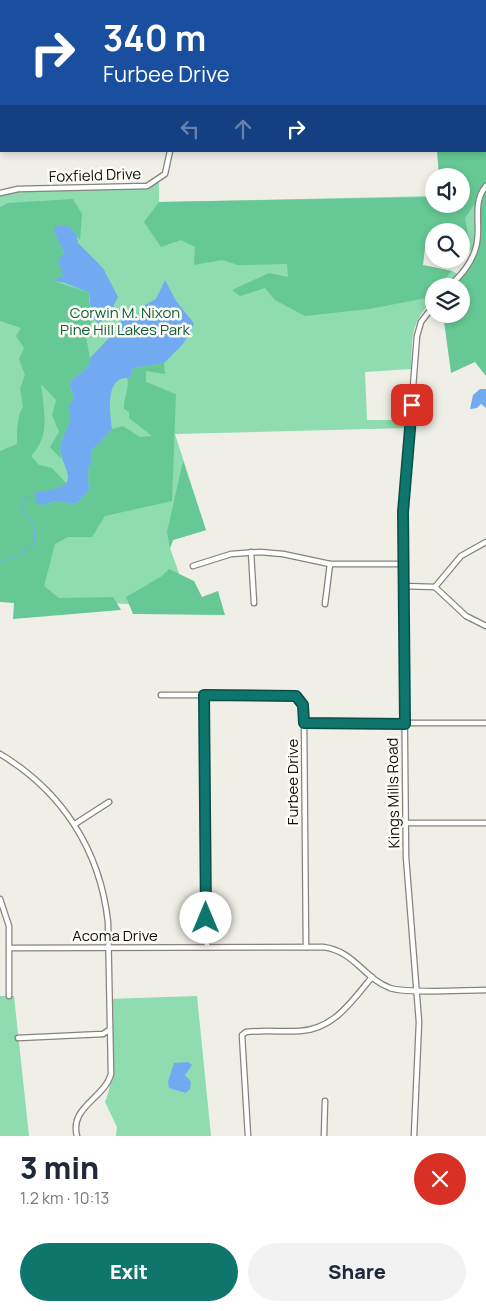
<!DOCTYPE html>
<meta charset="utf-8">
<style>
body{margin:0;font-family:Manrope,sans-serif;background:#f2f2f3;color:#1f2937;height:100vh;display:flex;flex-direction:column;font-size:19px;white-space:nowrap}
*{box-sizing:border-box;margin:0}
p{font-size:16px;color:#747a83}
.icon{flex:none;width:28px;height:28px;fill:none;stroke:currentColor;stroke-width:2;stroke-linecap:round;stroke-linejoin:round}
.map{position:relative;height:1136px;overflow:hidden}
.sheet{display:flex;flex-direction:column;background:#fff;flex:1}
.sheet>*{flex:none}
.top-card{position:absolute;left:0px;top:0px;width:486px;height:152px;box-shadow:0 2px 8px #0003;background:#1a4fa0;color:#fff;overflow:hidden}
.buttons{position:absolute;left:425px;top:168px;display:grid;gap:10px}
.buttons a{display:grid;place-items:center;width:45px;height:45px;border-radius:50%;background:#fff;box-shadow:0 2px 8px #0003;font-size:25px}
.pin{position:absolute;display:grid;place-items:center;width:42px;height:42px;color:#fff;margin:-21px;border-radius:10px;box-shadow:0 2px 8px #0006}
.me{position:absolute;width:55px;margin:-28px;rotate:0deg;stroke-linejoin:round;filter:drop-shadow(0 0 4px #0008)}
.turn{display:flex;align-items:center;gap:18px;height:105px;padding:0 20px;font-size:22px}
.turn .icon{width:65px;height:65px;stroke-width:2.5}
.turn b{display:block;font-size:35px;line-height:42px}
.lanes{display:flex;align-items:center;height:48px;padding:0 20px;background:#0003;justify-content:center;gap:25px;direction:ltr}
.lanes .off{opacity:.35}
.round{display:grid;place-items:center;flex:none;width:52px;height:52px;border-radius:26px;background:#f2f2f3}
.headline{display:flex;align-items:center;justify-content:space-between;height:85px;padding:0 20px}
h1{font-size:30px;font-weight:800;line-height:38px}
.cta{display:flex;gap:10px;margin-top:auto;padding:10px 20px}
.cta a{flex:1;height:58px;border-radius:30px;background:#0f766e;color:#fff;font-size:20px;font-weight:800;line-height:58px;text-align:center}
.cta a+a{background:#f2f2f3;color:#1f2937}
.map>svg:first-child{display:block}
.green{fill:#8edcb0}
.forest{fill:#66c995}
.water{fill:#72aaf2}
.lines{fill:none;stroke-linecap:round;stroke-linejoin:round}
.stream{stroke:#72aaf2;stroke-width:1}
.minor-casing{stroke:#84837d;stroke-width:7}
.minor{stroke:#fff;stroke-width:4.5}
.route-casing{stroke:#0a4d48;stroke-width:12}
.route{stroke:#0f766e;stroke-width:9}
.labels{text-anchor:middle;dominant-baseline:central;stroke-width:5;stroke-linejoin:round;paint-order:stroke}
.street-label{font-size:15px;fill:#0e0e0b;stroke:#fdfcf5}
.park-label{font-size:15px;fill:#0f5c3b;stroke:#fdfcf5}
</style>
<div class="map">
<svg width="486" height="1136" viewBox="0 0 486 1136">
<rect width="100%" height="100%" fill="#f0efe7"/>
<g class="green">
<path d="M159 180V202L434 196V204H461L477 195 474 251 461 250V231H434L425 246 423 265 452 271 458 274 446 286H434V299C409 324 413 336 411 369L365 372 367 420H408L407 428 175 434 206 530 173 540 170 548 191 607 0 598V193L10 190 138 187Z"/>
<path d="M0 996H14L29 1136H0Z"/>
<path d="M197 996 211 1136H116L117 1127 105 1102C118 1071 110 1031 108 999Z"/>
</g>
<g class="forest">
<path d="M486 27V187L482 194 486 190V376L475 362 451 373 443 314H461V286H450L474 254 478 199 465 218 469 239 464 250H461V231H434V246H425L423 265 452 271 437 286H434V290L426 298 369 309 305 316 275 300 265 288 240 296 232 290 269 273 288 277 287 264 238 265 222 260 194 265 195 247 181 240 161 247 144 222 159 202 434 197V204H461V176H439L437 151H485Z"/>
<path d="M73 199 82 214 80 240 71 229H54L64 253 63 275 54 281 90 293 89 300 94 319 85 332 90 358 88 367 69 382 74 399 68 406C74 425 67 426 61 442 60 447 61 454 61 459L50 447 59 432 52 415 56 400 41 384C44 411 51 435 31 456L39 465 52 468 67 484C60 491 44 493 34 492L44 505 56 501 76 504 89 490 88 471 92 460 91 451 112 429 123 426 140 437 152 436 129 418V412L124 409C123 398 130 389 127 377L131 378 133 368 164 363 165 374 146 371V382L176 394 172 501 105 516 92 537H68L55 544 44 586 59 598 113 597 121 610 13 619 14 603 0 602V451L17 444C17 433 17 415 23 407L20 389 25 375 19 359 24 348 16 336 21 328 0 321V207L8 203Z"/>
<path d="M183 461 206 530 173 540 170 548 167 532Z"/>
<path d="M169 569 194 581 202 597 218 591 225 615 133 614 126 597 162 576Z"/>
</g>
<g class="water">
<path d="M61 225 70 227 77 236 78 243 103 268 118 297 110 313 104 320 97 323C91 315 89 301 90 293L65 283 54 281 63 275 58 261 64 253 53 228Z"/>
<path d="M165 280 176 301 193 322 194 325 183 344 164 363 133 368 131 378C104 374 110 412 112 429L91 451 92 460 88 471 89 490 76 504 56 501 44 505 35 503 37 497 34 492C45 493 47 490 57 488 82 482 56 461 61 443 66 426 74 426 68 406L74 399 69 382 88 367 90 358 110 337 113 330 123 319 132 317 143 311 145 305 156 299Z"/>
<path d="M480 389H486V408L481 404 477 408 470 409 473 395Z"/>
<path d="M188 1062 192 1065 185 1075 191 1082 190 1089 186 1093 169 1088 168 1082 174 1063Z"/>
</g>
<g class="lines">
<path class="stream" d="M0 562 19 555 34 543 35 527 22 508 25 498 37 497"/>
<defs>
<g id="minor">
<path d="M169 0V1"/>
<path d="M0 21 1 22"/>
<path d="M0 193 18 189 147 186 165 174 170 151"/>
<path d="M450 286C461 275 472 263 476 247 482 226 471 204 486 186"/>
<path d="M251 552 254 603"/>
<path d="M193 566 231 554 260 552 283 554 330 564H403"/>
<path d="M403 586 435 587 466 616 486 626"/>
<path d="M435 587 461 556 486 542"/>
<path d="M325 604 330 564"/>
<path d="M161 695H284L296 696 301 699 304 718 306 947"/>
<path d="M204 695 207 947"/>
<path d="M304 723H486"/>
<path d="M0 754C62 791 100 850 108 922L111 1074C105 1098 69 1107 77 1136"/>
<path d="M405 823H486"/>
<path d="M75 824 109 802"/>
<path d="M0 899 9 926V996"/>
<path d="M10 948 323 947C355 951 363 978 390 988 408 994 465 990 486 990"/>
<path d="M18 1038 103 1034 109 1030"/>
<path d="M248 1136 242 1035 246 1032C264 1030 282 1032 300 1031 334 1029 352 1001 372 977"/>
<path d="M324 1136 325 1101"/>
<path d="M414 1136 419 1022 406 857 403 548 404 501 417 336 421 322 434 305"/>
</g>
</defs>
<use href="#minor" class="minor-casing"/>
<use href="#minor" class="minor"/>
</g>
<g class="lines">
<defs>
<path id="route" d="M206 918 204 695 296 696 303 705 304 723 405 724 403 512 412 405"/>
</defs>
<use href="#route" class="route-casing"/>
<use href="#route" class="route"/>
</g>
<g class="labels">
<g class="street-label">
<text transform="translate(95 175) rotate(-2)">Foxfield Drive</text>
<text transform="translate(292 782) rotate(-90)">Furbee Drive</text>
<text transform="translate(393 793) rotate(-91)">Kings Mills Road</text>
<text x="115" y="935">Acoma Drive</text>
</g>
<g class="park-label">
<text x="125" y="312">Corwin M. Nixon<tspan x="125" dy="17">Pine Hill Lakes Park</tspan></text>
</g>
</g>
</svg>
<div class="buttons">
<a><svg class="icon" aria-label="sound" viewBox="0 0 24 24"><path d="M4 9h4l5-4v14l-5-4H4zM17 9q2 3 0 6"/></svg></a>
<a><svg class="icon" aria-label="search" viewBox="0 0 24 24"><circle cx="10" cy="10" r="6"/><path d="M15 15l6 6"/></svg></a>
<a><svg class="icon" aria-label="layers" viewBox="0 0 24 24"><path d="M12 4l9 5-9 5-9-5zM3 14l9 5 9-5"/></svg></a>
</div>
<div class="pin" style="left:412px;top:405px;background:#d93025"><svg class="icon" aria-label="arrive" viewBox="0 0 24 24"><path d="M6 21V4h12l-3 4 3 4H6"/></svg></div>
<svg class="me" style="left:206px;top:918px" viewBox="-20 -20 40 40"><circle r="19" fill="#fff"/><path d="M0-13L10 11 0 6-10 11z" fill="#0f766e"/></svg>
<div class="top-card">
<div class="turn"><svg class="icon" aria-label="right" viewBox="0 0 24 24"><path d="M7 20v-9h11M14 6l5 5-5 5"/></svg><div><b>340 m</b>Furbee Drive</div></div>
<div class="lanes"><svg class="icon off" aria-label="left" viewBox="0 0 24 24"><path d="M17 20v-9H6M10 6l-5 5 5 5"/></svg><svg class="icon off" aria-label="ahead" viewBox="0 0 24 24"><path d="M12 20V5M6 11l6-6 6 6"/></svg><svg class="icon" aria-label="right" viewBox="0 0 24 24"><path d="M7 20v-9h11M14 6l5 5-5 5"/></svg></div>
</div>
</div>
<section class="sheet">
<div class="headline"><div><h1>3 min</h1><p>1.2 km · 10:13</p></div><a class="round" style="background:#d93025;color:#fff"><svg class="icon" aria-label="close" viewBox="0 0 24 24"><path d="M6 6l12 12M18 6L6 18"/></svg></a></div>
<div class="cta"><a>Exit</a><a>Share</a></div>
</section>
